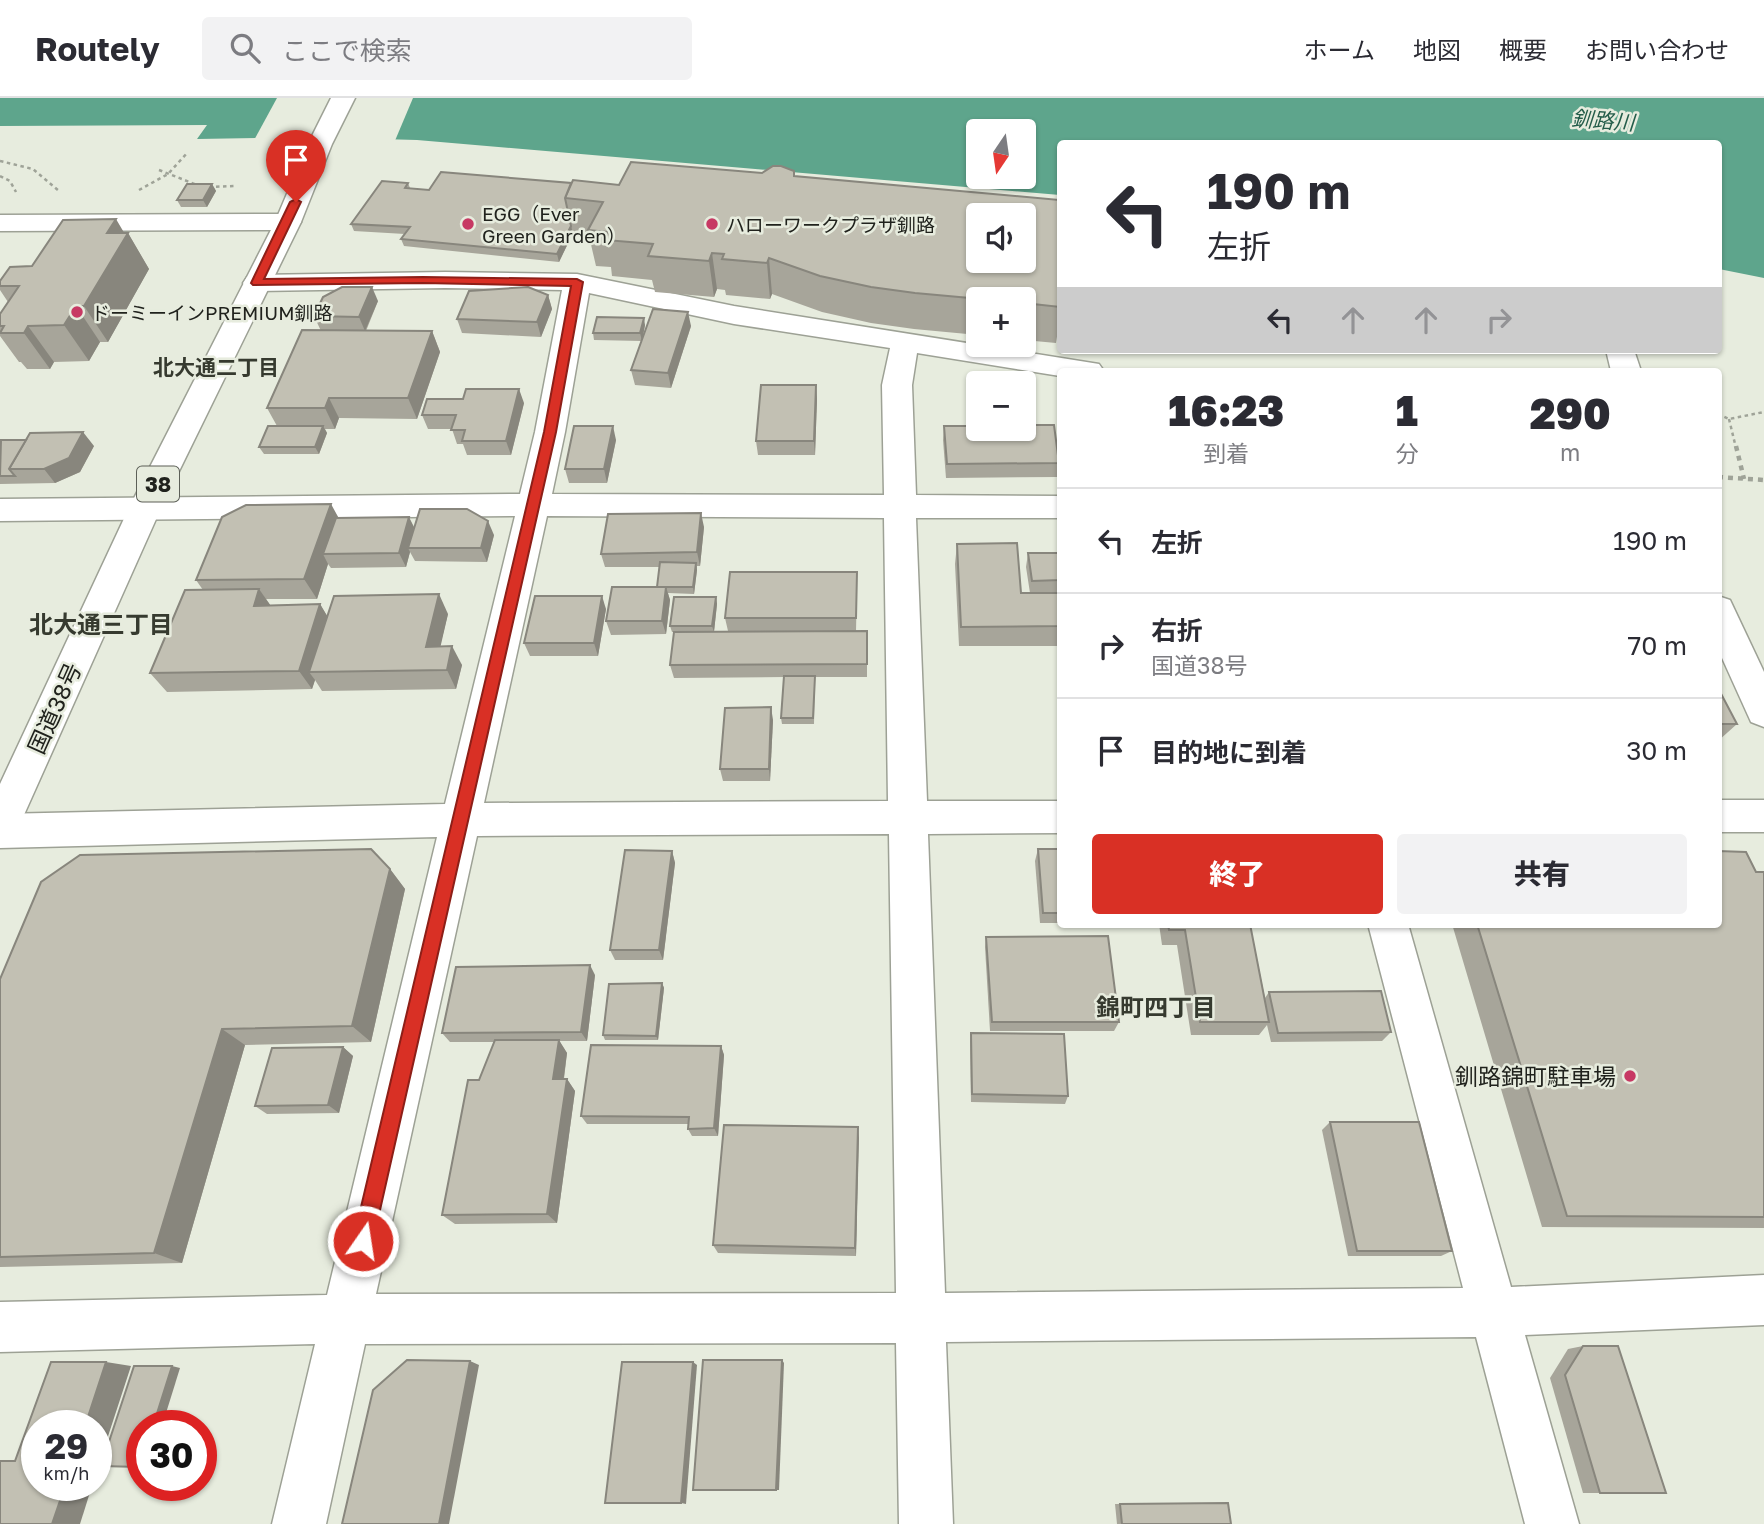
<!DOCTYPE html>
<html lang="ja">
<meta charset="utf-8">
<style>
body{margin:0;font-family:"Golos Text","Noto Sans JP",sans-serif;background:#f2f2f3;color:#2b2b33;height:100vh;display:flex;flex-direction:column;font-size:26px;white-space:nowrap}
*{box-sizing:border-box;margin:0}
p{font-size:23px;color:#7c7c81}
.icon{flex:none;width:38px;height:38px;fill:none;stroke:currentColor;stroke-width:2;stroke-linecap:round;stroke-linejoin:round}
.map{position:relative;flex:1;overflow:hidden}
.drawer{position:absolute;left:1057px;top:270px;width:665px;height:560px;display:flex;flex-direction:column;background:#fff;border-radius:7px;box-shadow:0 2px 5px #0004}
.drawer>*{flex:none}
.top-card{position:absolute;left:1057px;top:42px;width:665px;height:214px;border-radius:7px;box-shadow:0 2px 5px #0004;background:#fff;color:#2b2b33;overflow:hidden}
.needle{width:46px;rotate:193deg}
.controls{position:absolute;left:966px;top:21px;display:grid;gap:14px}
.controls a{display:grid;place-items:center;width:70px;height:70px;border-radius:7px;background:#fff;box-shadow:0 2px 5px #0004;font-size:35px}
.speed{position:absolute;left:21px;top:1312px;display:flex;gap:14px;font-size:35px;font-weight:700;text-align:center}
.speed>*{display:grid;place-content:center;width:91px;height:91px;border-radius:50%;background:#fff;box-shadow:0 2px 5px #0004;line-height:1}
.speed small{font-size:18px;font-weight:400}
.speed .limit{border:10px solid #d22;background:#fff;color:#111}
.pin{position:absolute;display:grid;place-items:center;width:60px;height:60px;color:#fff;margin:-72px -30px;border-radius:50% 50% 50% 0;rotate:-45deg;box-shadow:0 0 7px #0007}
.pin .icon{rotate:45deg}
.me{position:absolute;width:77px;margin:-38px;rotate:13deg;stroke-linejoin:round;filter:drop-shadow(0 0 5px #0008)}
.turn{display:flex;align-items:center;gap:24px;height:147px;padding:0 35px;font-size:32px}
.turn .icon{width:91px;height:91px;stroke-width:2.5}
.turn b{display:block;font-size:49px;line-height:60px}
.lanes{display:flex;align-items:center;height:66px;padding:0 35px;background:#0003;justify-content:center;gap:35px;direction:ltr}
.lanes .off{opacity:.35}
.eta{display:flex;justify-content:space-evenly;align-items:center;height:119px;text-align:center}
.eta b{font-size:42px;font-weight:800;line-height:49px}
.cta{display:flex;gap:14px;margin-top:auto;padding:14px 35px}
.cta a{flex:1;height:80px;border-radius:7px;background:#d93025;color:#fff;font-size:28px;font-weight:800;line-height:80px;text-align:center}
.cta a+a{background:#f2f2f3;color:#2b2b33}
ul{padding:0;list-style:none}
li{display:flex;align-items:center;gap:21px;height:105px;padding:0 35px;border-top:2px solid #e1e1e2}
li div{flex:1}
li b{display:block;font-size:26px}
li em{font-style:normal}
header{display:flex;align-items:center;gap:42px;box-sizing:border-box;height:98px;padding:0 35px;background:#fff;border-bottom:2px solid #e1e1e2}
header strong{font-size:33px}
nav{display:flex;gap:38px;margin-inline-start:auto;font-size:24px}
.search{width:490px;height:63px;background:#f2f2f3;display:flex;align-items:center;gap:18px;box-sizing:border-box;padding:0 24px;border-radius:7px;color:#7c7c81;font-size:26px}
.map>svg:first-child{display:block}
.water{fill:#5ea58c;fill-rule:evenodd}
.pier{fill:#e7ecde}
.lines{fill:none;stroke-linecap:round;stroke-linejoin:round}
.minor-casing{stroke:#9da195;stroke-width:3}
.highway-casing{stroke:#9da195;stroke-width:3}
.path-far1{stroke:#9fa398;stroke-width:2.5;stroke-dasharray:3.5 3.5;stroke-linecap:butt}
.path{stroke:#9fa398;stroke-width:4.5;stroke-dasharray:5 5;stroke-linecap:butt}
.minor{fill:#fff;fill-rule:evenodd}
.highway{fill:#fff;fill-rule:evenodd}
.wall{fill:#a7a59a}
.shaded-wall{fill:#88867d}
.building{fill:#c2c0b3;stroke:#88867d;stroke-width:2;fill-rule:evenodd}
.route{fill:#d93025;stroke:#8d1f18;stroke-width:2}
.poi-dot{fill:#c73964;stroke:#e7ecde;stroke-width:2.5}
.labels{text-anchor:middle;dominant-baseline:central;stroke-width:5;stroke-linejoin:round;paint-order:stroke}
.far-poi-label{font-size:19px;fill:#20221d;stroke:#e7ecde;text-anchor:start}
.far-water-label{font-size:21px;font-style:italic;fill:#245d4a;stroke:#e7ecde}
.far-neighbourhood-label{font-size:21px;font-weight:bold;fill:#363a2f;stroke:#e7ecde}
.shield{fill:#e7ecde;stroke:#5c5f57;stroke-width:2}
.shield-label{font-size:21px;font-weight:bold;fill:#20221d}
.street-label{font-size:23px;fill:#20221d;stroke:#e7ecde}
.poi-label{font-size:23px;fill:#20221d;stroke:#e7ecde;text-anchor:end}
.neighbourhood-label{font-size:24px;font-weight:bold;fill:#363a2f;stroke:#e7ecde}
</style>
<header>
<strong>Routely</strong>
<div class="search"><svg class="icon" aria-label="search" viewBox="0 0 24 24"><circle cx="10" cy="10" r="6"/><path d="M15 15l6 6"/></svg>ここで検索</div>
<nav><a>ホーム</a><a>地図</a><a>概要</a><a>お問い合わせ</a></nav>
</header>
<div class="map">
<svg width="1764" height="1426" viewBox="0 0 1764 1426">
<rect width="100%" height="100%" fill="#e7ecde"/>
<path class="water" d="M0 0H1764V180L1719 171 1718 46H1060V97L417 42 307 39 197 41 207 27 0 28ZM978 33H1024V79H978Z"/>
<path class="pier" d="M277 0H413L394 45 253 44Z"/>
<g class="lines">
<defs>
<g id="minor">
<path d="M288 116 297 119 301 124 297 129 288 132 0 133V117Z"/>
<path d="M445 174 577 176 734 208 1099 266 1104 273H1060V278L917 255 912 287 916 397 1060 398V420H916L927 703H1060V735L928 736 945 1195 1463 1190 1368 826H1408L1511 1189 1764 1177V1227L1525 1237 1579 1426H1525L1476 1239 946 1244 953 1426H899L896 1245 365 1246 326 1426H272L315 1246 0 1254V1204L327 1197 437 739 0 750V716L445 706 515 418 0 423V401L520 396 535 334 562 192 445 190 257 193 247 191 243 185 247 179 257 177ZM589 195 734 226 890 250 882 287 884 397 552 396 565 334ZM547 418 884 420 888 703 484 705ZM889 736 896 1195 376 1196 477 738Z"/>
<path d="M1606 252H1634L1641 273H1611Z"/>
<path d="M1718 498 1730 502 1764 574V629L1751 624 1718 551Z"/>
<rect x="1718" y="702" width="46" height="32"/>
</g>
<path id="highway" d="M331 0H355L332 46 301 124 161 410 19 728 14 740 0 745V686L129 410 275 124 308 46Z"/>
</defs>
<use href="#minor" class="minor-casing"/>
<use href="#highway" class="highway-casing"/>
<g class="path-far1">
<path d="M0 63 33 71 59 93"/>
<path d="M159 72 197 87"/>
<path d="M0 78 10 83 16 94"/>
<path d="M209 89 236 88"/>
<path d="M139 92 168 76 188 54"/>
<path d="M1718 316 1729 321 1764 314"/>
<path d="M1729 321 1736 350"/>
</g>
<g class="path">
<path d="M1736 348 1744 381"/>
<path d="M1718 379 1764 382"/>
</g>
<use href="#minor" class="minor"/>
<use href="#highway" class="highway"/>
</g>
<g class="wall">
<path d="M794 78 1059 102 1060 100V226H1059L1056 245 1024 242V201H978V237L914 231 871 225 822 214 772 196 770 201 726 197 725 192 717 191 714 199 655 194 652 182 612 178 611 169 596 168 589 138 573 136V135L559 164 404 148 401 141 405 136 354 133 351 126 408 85 410 90 429 92 571 85 619 87Z"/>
<path d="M212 86 216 93 207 109H181L177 102Z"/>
<path d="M124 135H128L149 171 108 244H100L89 263 54 264 50 271H27L21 264H19L0 238V216L8 204 0 192V183L32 168Z"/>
<path d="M548 197 552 211 541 239 462 235 457 221Z"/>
<path d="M378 203 366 233H432L440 254 417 321 339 320 335 331H325L327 335 319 356H264L259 349 277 328 267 310 321 233 314 218Z"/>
<path d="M645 227 642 243 594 242 593 235Z"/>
<path d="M691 228 671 290 635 287 631 272Z"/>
<path d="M816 287 817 301 815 357H758L756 343Z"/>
<path d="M524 305 511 357H467L463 346H457L452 331H428L422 317Z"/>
<path d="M944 328 1059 365 1057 379 946 380 943 342Z"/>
<path d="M616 342 607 385H569L565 371Z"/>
<path d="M0 343 94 348 80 374 55 385 0 386Z"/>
<path d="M339 420 414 429 494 437 487 464 415 463 410 454 406 469 331 470 328 466 317 501H266L270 507 320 506 327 518 448 516 440 548 462 567 456 591 322 593 315 582 312 591 167 594 150 575 203 492 196 482Z"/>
<path d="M704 429 700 468H697V472L694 496 668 495 670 502 666 536 611 537 606 523 657 489 660 469H605L601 456Z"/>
<path d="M957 446 1021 495H1030L1026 469 1028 455H1060V548H959L955 466Z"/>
<path d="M857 487 856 533H867V579H815L814 626H782L781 620 784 579 674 580 670 567 674 534H672L670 528 716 499 717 506 714 533H728L725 520Z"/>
<path d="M606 511 598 558H530L524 545Z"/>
<path d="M1718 590 1737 626 1718 643Z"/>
<path d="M773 622 770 683H723L720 671Z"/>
<path d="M1038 751H1060V825H1040L1035 763Z"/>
<path d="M672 753 675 765 663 862H615L610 852Z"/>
<path d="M390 771 405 791 371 944 245 947 182 1165 0 1169V881Z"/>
<path d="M1764 774V1130L1542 1129 1452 826H1718Z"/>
<path d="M1159 826H1250L1265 900 1269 894 1391 934 1382 943 1271 944 1267 927 1259 937H1191L1177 847H1162Z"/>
<path d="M986 839 1119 924 1114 933H990L985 849Z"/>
<path d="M595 877 587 943H559L567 955 564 981H567L575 993 557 1125 455 1126 442 1117 479 982 495 944H450L442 935Z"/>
<path d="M662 885 664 890 658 942H605L603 937Z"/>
<path d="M971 935 1068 998 1065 1006 971 1004 970 943Z"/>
<path d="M721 948 724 957 718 1038H692L688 1031V1026H587L581 1018Z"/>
<path d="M343 949 353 958 339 1015 267 1016 255 1008Z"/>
<path d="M1330 1024 1452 1153 1441 1158H1348L1322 1032Z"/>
<path d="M858 1029 856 1158 718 1155 713 1147Z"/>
<path d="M1583 1248 1666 1395H1583L1550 1280 1568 1251Z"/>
<path d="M1115 1406H1120L1231 1426H1117Z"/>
</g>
<g class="shaded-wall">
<path d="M212 86 216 93 207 109 203 102Z"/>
<path d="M116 121 126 138 128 135 149 171 108 244 84 208 107 135Z"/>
<path d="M571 128 573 135 559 164 557 156Z"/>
<path d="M712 155 717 191 714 199 709 163Z"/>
<path d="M769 160 772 196 770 201 767 165Z"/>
<path d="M372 189 378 203 365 233 359 219Z"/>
<path d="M548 197 552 211 541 239 537 224Z"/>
<path d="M76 208 100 244 89 263 64 227Z"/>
<path d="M688 214 691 228 671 290 668 275Z"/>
<path d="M644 220 645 227 642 243 640 235Z"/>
<path d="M28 228 54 264 50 271 24 235Z"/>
<path d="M432 233 440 254 417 321 408 300Z"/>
<path d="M816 287 817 301 815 357 814 343Z"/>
<path d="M519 291 524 305 511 357 506 343Z"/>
<path d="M329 300 339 320 335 331 325 310Z"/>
<path d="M323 328 327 335 319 356 315 349Z"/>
<path d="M613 328 616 342 607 385 604 371Z"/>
<path d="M83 334 94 348 80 374 55 385 44 371Z"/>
<path d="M331 406 342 426 323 456 328 466 317 501 304 481Z"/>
<path d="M701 415 704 429 700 468 697 454Z"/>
<path d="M409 419 416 433 408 450 410 454 406 469 399 455Z"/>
<path d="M488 423 494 437 487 464 481 450Z"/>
<path d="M696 465 697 472 694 496 693 489Z"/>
<path d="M666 489 670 502 666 536 662 523Z"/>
<path d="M259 491 273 511 254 508Z"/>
<path d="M439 496 448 516 436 568 426 549Z"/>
<path d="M602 498 606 511 598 558 594 545Z"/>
<path d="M716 499 717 506 714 534 712 528Z"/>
<path d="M320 506 332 526 309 574 315 582 312 591 299 573Z"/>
<path d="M452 548 462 567 456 591 447 572Z"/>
<path d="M771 609 773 622 770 683 769 671Z"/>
<path d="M672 753 675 765 663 862 659 852Z"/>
<path d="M390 771 405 791 371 944 352 928Z"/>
<path d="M590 867 595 877 587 943 581 934Z"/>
<path d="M662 885 664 890 658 942 656 938Z"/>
<path d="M222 931 245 947 182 1165 154 1155Z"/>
<path d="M559 942 567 955 562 993 553 981Z"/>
<path d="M721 948 724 957 718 1038 714 1030Z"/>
<path d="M343 949 353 958 339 1015 328 1007Z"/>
<path d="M567 981 575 993 557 1125 547 1116Z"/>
<path d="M858 1029 859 1040 856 1158 855 1150Z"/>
<path d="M782 1262 784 1265 779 1392H776Z"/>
<path d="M470 1263 479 1267 449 1426H439Z"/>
<path d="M106 1264 131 1268 96 1375V1328H85Z"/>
<path d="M693 1264 697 1267 686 1406 681 1405Z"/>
<path d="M172 1268 180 1270 162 1328H153Z"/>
<path d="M65 1388H92L80 1426H52Z"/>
</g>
<g class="building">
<path d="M631 64 762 75 773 68H781L794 73V78L1059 102 1060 100V209L1024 205V201H981L915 195 871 189 820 178 769 160 767 165 722 161 724 156 712 155 709 163 648 158 653 146 605 142 609 134 588 132 603 104 565 100 573 82 619 87ZM978 117H1024V163H978Z"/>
<path d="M441 74 571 85 565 100 571 128 557 156 401 141 410 129 351 126 382 83 408 85 405 90 429 92Z"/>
<path d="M187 86H212L203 102H177Z"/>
<path d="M116 121 107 135H128L84 208H76L64 227 28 228 24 235H0L4 228H0V216L19 188H0V183L10 169 32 168 63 122Z"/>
<path d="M342 189H372L359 219 314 218 323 199Z"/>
<path d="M528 189 548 197 537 224 457 221 469 193Z"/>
<path d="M653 211 688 214 668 275 631 272Z"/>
<path d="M597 219 644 220 640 235H593Z"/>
<path d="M302 232 432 233 408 300H329L325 310H267Z"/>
<path d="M761 287H816L814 343H756Z"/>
<path d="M466 291H519L506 343H462L465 332H451L456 317H422L427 301H463Z"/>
<path d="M1024 327H1054L1059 365 947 366 944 328H978V331H1024Z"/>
<path d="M268 328H323L315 349H259Z"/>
<path d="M574 328H613L604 371H565Z"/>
<path d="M83 334 69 360 44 371H9L30 335Z"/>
<path d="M1 342H26L9 371 15 378H0Z"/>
<path d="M331 406 304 481 196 482 222 419 246 407Z"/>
<path d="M420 411H467L488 423 481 450H408Z"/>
<path d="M701 415 697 454 601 456 608 416Z"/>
<path d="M409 419 399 455 323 456 336 420Z"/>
<path d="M1017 445 1021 495H1060V528L961 529 957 446Z"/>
<path d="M1028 455H1060V482L1032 483Z"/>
<path d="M660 464 696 465 693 489H657Z"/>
<path d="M730 474H857L856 520H725Z"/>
<path d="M612 489H666L662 523H606Z"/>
<path d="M259 491 254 508 320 506 299 573 150 575 185 492Z"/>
<path d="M439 496 426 549 452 548 447 572 309 574 334 498Z"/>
<path d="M535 498H602L594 545H524Z"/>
<path d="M674 499H716L712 528H670Z"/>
<path d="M867 533V566L670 567 674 534Z"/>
<path d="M784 578H815L813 620H781Z"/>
<path d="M1718 590 1737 626H1718Z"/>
<path d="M771 609 769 671H720L725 610Z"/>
<path d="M371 751 390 771 352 928 222 931 154 1155 0 1159V881L41 784 80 757Z"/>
<path d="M1038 751H1060V815H1043Z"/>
<path d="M625 752 672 753 659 852H610Z"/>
<path d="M1718 753 1746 754 1756 774H1764V1119L1567 1118 1477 826H1718Z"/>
<path d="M1168 826H1250L1269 924H1200L1185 832H1169Z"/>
<path d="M1108 838 1119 924H992L986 839Z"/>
<path d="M590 867 581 934 442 935 456 869Z"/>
<path d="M662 885 656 938 603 937 609 886Z"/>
<path d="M1381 893 1391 934 1278 935 1269 894Z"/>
<path d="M971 935 1064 936 1068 998 972 996Z"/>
<path d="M495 942H559L553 981H567L547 1116 442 1117 468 982H479Z"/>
<path d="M591 947 721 948 714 1030 688 1031 689 1019 581 1018Z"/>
<path d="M343 949 328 1007 255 1008 272 950Z"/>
<path d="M1330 1024H1419L1452 1153H1357Z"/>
<path d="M724 1027 858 1029 855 1150 713 1147Z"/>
<path d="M1583 1248H1618L1666 1395H1600L1565 1277Z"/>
<path d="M407 1262 470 1263 439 1426H342L373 1292Z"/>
<path d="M703 1262H782L776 1392H693Z"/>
<path d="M51 1264H106L85 1328H37V1388H65L52 1426H0V1363H15Z"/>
<path d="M622 1264H693L681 1405H605Z"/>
<path d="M134 1268H172L153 1328H142V1364L140 1369 101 1368Z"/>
<path d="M1228 1405 1231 1426H1122L1120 1406Z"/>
</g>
<path class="route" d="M296 101 301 104 264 181 423 179 577 181 583 184 556 334 373 1143 370 1150 363 1152 356 1150 353 1143 544 334 571 188 423 185 253 187 251 185 290 104Z"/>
<g class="poi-dot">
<circle cx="468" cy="126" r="7"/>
<circle cx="712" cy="126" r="7"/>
<circle cx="77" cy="214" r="7"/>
<circle cx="1630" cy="978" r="7"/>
</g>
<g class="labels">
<g class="far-poi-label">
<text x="482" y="115">EGG（Ever<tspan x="482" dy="22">Green Garden）</tspan></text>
<text x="726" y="126">ハローワークプラザ釧路</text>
<text x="91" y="214">ドーミーインPREMIUM釧路</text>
</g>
<g class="far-water-label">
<text transform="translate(1603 22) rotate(4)">釧路川</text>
</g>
<g class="far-neighbourhood-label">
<text x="216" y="269">北大通二丁目</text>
</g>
<rect class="shield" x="137" y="368.5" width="42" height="35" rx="5"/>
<g class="shield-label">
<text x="158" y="386">38</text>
</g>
<g class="street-label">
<text transform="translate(54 610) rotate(-66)">国道38号</text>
</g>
<g class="poi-label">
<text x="1616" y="978">釧路錦町駐車場</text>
</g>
<g class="neighbourhood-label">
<text x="101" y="525">北大通三丁目</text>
<text x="1156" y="908">錦町四丁目</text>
</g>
</g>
</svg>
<div class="controls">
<a><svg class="needle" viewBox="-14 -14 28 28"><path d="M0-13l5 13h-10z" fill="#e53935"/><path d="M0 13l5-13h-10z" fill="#7c7c81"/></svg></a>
<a><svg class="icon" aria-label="sound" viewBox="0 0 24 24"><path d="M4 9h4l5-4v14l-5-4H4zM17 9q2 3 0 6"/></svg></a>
<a>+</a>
<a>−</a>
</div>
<div class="speed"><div>29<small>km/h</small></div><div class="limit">30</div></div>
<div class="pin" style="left:296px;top:104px;background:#d93025"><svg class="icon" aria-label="arrive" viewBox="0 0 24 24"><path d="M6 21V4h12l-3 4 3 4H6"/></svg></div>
<svg class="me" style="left:363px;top:1143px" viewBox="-20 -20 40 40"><circle r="17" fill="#d93025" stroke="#fff" stroke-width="3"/><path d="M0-11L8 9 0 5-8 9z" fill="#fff"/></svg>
<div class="top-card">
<div class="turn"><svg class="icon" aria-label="left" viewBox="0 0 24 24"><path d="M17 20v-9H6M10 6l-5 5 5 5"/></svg><div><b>190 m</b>左折</div></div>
<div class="lanes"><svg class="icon" aria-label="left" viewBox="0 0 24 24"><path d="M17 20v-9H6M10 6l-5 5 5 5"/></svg><svg class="icon off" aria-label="ahead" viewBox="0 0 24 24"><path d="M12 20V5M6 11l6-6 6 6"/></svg><svg class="icon off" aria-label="ahead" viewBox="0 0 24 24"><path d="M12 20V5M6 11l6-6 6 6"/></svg><svg class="icon off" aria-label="right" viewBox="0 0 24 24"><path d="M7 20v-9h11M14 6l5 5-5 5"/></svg></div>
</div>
<section class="drawer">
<div class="eta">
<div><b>16:23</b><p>到着</p></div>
<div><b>1</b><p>分</p></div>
<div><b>290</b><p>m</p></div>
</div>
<ul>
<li><svg class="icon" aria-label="left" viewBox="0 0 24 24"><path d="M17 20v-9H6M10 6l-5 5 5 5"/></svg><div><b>左折</b></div><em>190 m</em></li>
<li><svg class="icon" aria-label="right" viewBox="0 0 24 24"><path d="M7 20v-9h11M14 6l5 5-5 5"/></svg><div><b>右折</b><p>国道38号</p></div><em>70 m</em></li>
<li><svg class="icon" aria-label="arrive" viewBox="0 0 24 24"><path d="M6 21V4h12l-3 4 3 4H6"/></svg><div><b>目的地に到着</b></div><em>30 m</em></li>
</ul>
<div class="cta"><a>終了</a><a>共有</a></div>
</section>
</div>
